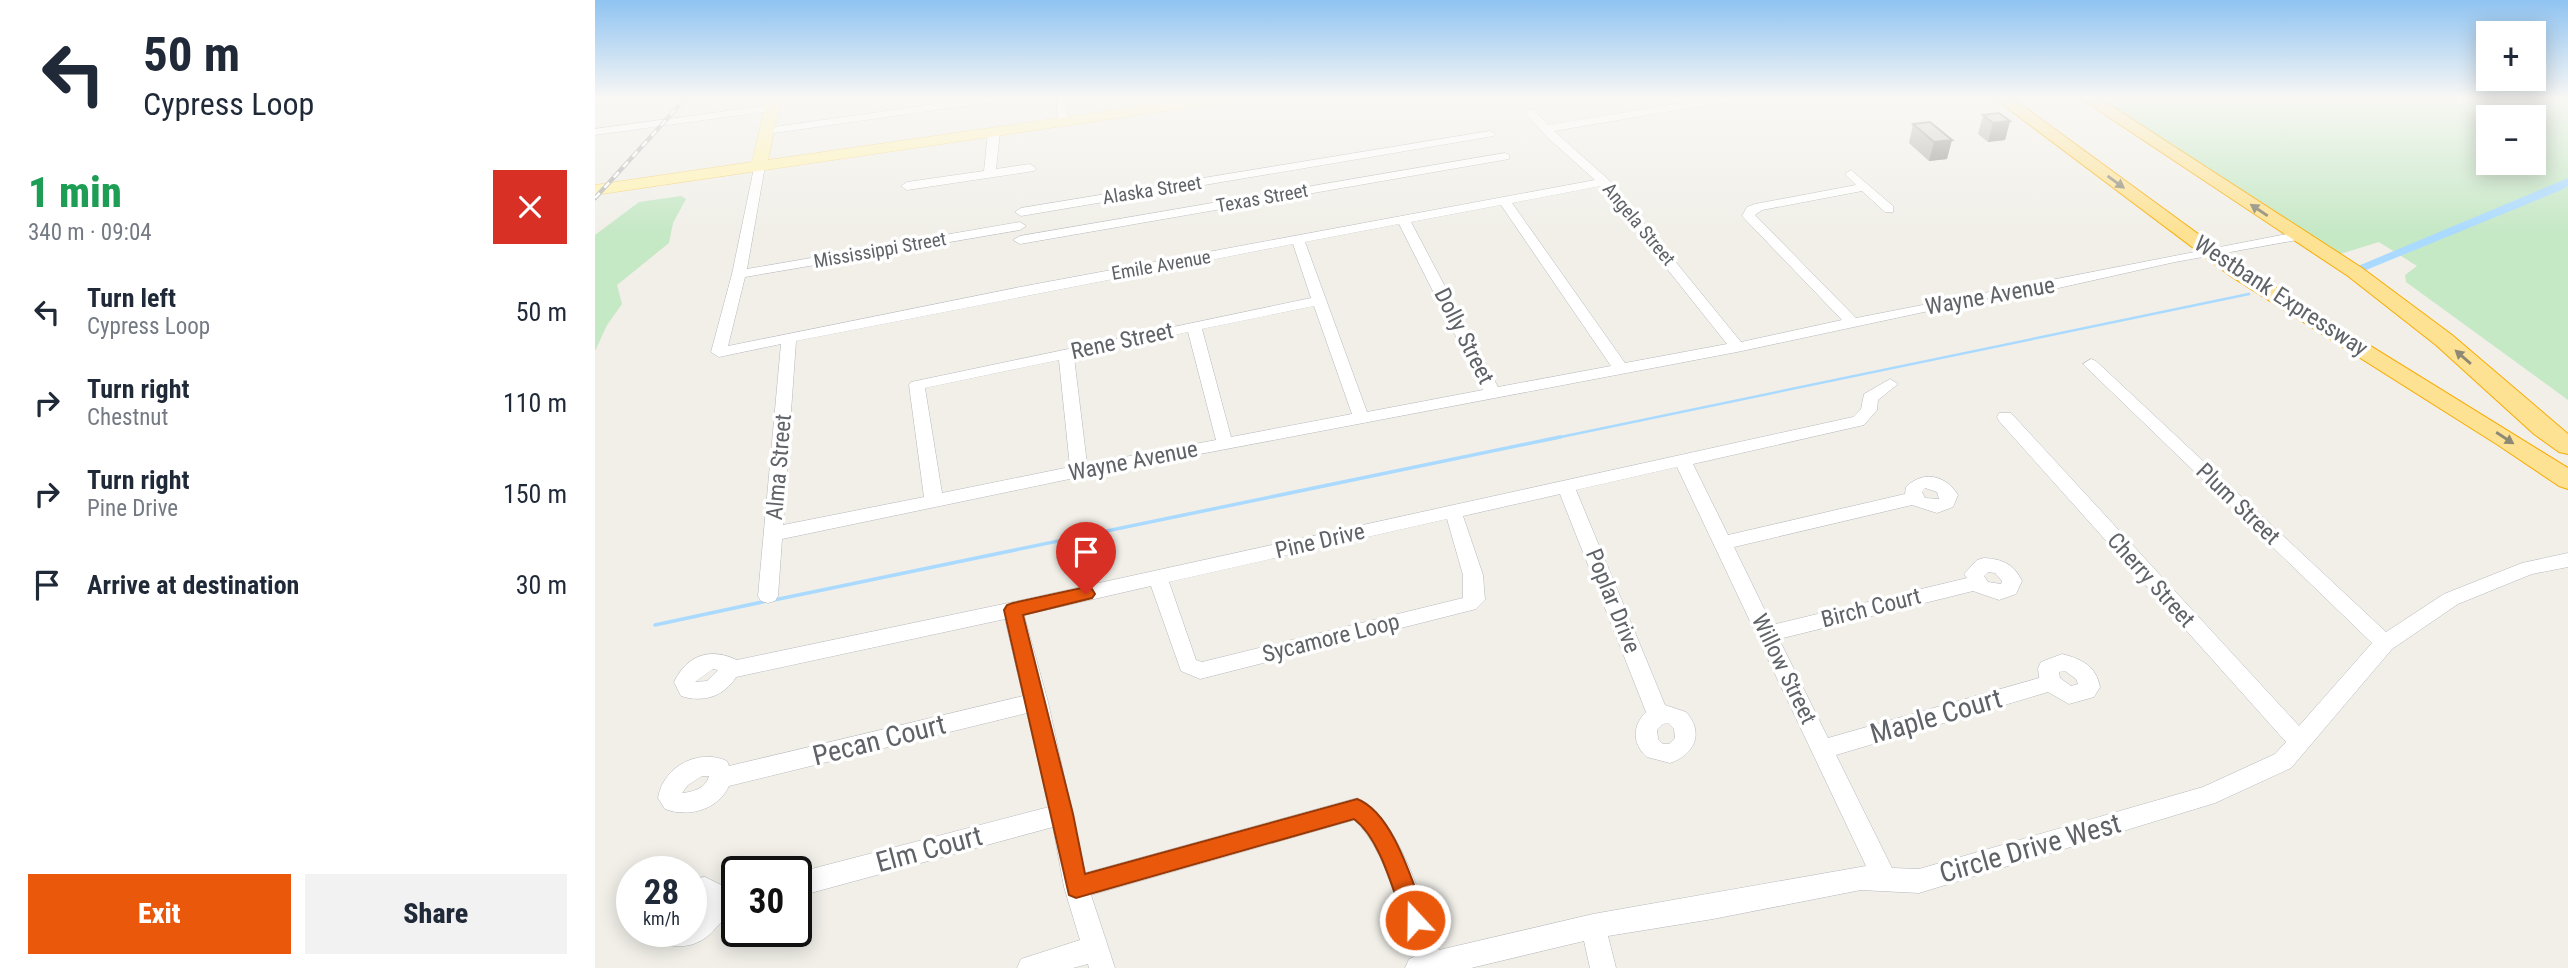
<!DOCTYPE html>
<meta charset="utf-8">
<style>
body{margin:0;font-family:"Roboto Condensed",sans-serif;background:#f2f2f3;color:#1f2937;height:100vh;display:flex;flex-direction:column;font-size:26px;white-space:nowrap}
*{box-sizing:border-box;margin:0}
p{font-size:23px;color:#747a83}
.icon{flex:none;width:38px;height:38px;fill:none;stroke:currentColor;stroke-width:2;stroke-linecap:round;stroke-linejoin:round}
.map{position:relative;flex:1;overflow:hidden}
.sheet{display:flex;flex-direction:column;background:#fff;width:595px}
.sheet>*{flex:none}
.guide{background:#fff;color:#1f2937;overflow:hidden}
.tools{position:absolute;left:1881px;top:21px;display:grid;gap:14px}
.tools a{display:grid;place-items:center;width:70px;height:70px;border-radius:0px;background:#fff;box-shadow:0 4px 18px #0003;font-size:35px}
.speed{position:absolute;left:21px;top:856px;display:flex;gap:14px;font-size:35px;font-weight:700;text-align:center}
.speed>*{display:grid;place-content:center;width:91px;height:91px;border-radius:50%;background:#fff;box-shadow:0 4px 18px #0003;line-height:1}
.speed small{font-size:18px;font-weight:400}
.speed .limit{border:4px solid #111;border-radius:10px;background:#fff;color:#111}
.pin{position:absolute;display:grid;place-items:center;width:60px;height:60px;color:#fff;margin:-72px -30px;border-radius:50% 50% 50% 0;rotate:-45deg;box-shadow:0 0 7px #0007}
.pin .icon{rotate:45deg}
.me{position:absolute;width:77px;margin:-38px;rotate:339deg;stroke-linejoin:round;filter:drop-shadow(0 0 5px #0008)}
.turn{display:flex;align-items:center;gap:24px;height:147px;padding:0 28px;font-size:32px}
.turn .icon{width:91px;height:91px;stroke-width:2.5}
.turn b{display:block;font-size:49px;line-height:60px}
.round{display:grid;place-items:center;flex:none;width:74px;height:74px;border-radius:0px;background:#f2f2f3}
.head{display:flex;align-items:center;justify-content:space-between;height:119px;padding:0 28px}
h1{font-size:42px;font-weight:800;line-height:52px;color:#1e9e55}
.primary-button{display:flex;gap:14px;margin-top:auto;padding:14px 28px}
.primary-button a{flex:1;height:80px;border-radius:0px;background:#ea580c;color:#fff;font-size:28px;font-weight:800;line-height:80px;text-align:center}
.primary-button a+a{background:#f2f2f3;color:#1f2937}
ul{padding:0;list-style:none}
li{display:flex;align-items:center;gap:21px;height:91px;padding:0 28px}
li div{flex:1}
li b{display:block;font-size:26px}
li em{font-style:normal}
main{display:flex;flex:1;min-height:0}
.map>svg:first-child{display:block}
.green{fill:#c5e8c5;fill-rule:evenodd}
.water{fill:#aadaff}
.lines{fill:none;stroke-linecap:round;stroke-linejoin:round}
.stream-far1{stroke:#aadaff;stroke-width:2.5}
.stream{stroke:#aadaff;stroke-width:3.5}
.minor-casing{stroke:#b5b8bc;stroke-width:1}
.major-casing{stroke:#f2c960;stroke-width:1}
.highway-casing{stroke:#f9ab00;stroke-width:2}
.minor{fill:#fff;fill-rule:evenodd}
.major{fill:#fff2af;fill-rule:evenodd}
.highway{fill:#fde293;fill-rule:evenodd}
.rail-casing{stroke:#b6b7b8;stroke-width:4.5}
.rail{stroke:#fff;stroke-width:2.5;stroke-dasharray:7;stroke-linecap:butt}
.wall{fill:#afaea9}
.shaded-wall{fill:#8f8d8a}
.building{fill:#cccac5;stroke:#8f8d8a;stroke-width:2}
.oneway{fill:#8e8975}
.route{fill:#ea580c;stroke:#983908;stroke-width:2}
.labels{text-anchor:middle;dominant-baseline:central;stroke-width:7;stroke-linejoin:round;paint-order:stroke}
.far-street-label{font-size:19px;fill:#5f6368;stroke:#fff}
.street-label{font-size:23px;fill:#5f6368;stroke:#fff}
.near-street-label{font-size:28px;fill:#5f6368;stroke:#fff}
</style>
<main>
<section class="sheet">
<div class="guide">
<div class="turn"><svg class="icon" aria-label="left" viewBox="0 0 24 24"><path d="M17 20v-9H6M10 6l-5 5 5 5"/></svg><div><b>50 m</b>Cypress Loop</div></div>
</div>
<div class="head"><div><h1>1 min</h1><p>340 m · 09:04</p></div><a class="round" style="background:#d93025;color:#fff"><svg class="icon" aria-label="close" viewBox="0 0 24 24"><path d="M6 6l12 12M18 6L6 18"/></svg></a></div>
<ul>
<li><svg class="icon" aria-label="left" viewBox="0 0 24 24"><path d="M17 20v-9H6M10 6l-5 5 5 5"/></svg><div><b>Turn left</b><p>Cypress Loop</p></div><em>50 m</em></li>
<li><svg class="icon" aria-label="right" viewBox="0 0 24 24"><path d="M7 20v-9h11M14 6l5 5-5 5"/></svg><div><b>Turn right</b><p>Chestnut</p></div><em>110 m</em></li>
<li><svg class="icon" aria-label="right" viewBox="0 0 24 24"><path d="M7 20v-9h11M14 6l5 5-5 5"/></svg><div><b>Turn right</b><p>Pine Drive</p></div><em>150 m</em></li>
<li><svg class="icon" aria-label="arrive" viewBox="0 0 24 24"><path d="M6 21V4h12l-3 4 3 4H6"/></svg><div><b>Arrive at destination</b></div><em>30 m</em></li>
</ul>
<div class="primary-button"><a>Exit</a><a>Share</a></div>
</section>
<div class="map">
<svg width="1973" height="968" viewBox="0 0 1973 968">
<rect width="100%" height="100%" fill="#f1efe8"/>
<g class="green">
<path d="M1503 98H1973V400L1811 282 1810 275 1822 266 1784 242 1745 254ZM1894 117H1939V163H1894Z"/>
<path d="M86 196 91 199 78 223 74 243 22 285 27 304 12 325 0 351V235L44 202Z"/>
</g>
<path class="water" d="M1973 178V186L1964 191 1771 270 1763 266Z"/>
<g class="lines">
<path class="stream-far1" d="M956 439 1654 294"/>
<g class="stream">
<path d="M179 600 965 437"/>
<path d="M60 625 172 601"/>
</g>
<defs>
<g id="minor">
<path d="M383 98H409L404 101 172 134 166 131 172 128Z"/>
<path d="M462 98H472L473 124 463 122Z"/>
<path d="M1117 98H1140L1135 101 959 131 1013 179 1146 342 1247 320 1147 216 1152 207 1160 204 1261 185 1250 174 1256 170 1298 206V212H1290L1267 191 1167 210 1160 215 1261 318 1702 232 1709 236 1702 240 1580 262 1450 291 1399 297 1142 352 484 477 187 539 183 596 180 601 173 603 166 601 163 596 186 344 124 357 116 352 137 274 160 163 170 166 152 269 425 222 431 226 425 230 150 277 133 346 425 287 1000 180 952 137 931 114V110H939L953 125ZM1006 186 1132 344 1030 363 917 203ZM906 205 1016 366 903 387 816 222ZM804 224 888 390 772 412 710 242ZM698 244 716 298 316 382 314 385 329 497 188 525 201 341ZM719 306 757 414 636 437 607 329ZM593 332 621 440 492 464 479 357ZM464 360 475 467 347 493 330 388Z"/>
<path d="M177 105 181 106V110L0 135V129Z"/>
<path d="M399 129 405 132 401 169 435 164 441 168 439 171 312 190 306 186 312 182 389 171 393 132Z"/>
<path d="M895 131 901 134 899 136 426 216 420 212 426 208Z"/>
<path d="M910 153 914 155V159L425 244 418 240 425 236Z"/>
<path d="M1496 359 1501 361 1791 632 1849 594 1927 563 1973 553V567L1937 574 1863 604 1797 649 1696 768 1620 803 1324 893 1266 890 1118 919 1013 936 1021 968H995L989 941 876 968H810L814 959 821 956C807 917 790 847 759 820L496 895 520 968H494L493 964 478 968H422L426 959 485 940 469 887 458 827 201 897V873L454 807 432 713 134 786C123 810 93 818 70 809L63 798C68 766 104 748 132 761L134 766 428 696 410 619 141 677C129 697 107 703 86 696L79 682C92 655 115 647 142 660L418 602 1258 417 1266 409 1269 394 1295 379 1303 384 1283 400 1282 410 1269 425 1098 464 1133 535 1310 494 1311 487C1328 470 1351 475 1363 495L1358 507 1342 513 1317 505 1139 547 1177 625 1372 578 1369 574 1382 560 1389 558C1407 559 1419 564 1427 581L1421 594 1404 600 1378 591 1184 639 1233 738 1444 678 1443 668 1446 662 1467 654C1487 659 1501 666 1505 687L1499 697 1474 704 1453 692 1241 755 1297 868 1324 869 1608 787 1680 754 1691 742 1404 421 1402 417 1404 413H1416L1704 726 1777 643 1491 367 1488 364ZM1082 467 1271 866 998 914 844 950C830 910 803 814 762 798L490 873 453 702 429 615 556 586 586 671 605 679 881 609 890 600 888 575 868 516 965 494 1051 712C1037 726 1037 744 1052 757L1075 763C1099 755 1110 733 1091 712L1070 705 981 490ZM1330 488 1342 492 1344 499 1330 498 1327 492ZM852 519 868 575V598L607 662 601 660 574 582ZM1393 572 1400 573 1407 581 1406 584 1393 582 1389 576ZM118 669 123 670 112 681 100 682ZM1470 671 1481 679 1483 684 1476 686 1465 678 1464 672ZM1073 723 1079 729 1080 738 1074 744H1068L1063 739 1062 730 1068 724ZM107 776H114C111 788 99 792 87 793L93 785Z"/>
<path d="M110 877 130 887 132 892 142 889V913C129 917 129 920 120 929 103 949 80 950 58 940L54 931H96V917L108 901 96 903V879Z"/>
</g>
<path id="major" d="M172 98H186L173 160 604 98H638L631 102 0 195V185L157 162Z"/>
<g id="highway">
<path d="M1399 98H1417L1651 269 1973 468V489L1964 486 1903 445 1637 277Z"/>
<path d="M1485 98H1504L1767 268 1857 335 1973 434V454L1964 452 1939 434 1841 345 1753 276Z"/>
</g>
</defs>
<use href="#minor" class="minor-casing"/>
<use href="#major" class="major-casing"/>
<use href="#highway" class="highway-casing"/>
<use href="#minor" class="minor"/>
<use href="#major" class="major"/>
<use href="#highway" class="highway"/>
<defs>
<path id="rail" d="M0 198 91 98"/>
</defs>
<use href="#rail" class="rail-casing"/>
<use href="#rail" class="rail"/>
</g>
<g class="wall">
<path d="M1388 115 1415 121 1410 140 1393 142 1383 134Z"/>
<path d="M1335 122 1352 159 1334 161 1314 143 1318 124Z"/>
</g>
<g class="shaded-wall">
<path d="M1415 121 1410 140 1393 142 1398 123Z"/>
<path d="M1357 140 1352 159 1334 161 1339 142Z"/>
</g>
<g class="building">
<path d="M1404 113 1415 121 1398 123 1388 115Z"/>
<path d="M1335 122 1357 140 1339 142 1318 124Z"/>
</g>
<defs><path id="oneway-solid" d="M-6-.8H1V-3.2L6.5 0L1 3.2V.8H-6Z" transform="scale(1.75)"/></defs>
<g class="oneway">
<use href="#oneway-solid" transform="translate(1521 182) rotate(36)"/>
<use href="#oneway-solid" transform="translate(1664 210) rotate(-146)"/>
<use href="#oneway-solid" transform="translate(1868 357) rotate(-139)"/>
<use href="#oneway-solid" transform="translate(1910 438) rotate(33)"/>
</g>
<linearGradient id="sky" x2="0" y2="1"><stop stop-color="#8fc3f1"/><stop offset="0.42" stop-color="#f9f8f5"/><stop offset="1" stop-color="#f9f8f5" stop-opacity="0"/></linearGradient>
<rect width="1973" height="233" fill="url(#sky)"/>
<path class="route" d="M491 587 497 589 500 594 497 598 428 615 478 814 490 874 762 799C799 813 818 885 832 920L828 928 820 931 812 928C799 896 787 840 759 819L481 898 474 895 409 610 412 605 418 603Z"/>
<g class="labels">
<g class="far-street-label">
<text transform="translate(557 190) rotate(-9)">Alaska Street</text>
<text transform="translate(667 198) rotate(-10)">Texas Street</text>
<text transform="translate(1044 224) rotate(50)">Angela Street</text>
<text transform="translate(285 250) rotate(-10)">Mississippi Street</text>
<text transform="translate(566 265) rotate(-10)">Emile Avenue</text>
</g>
<g class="street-label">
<text transform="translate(1395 296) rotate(-10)">Wayne Avenue</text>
<text transform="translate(1686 296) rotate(33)">Westbank Expressway</text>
<text transform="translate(869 336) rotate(63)">Dolly Street</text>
<text transform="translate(527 341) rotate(-12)">Rene Street</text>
<text transform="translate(538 461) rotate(-11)">Wayne Avenue</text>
<text transform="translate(184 467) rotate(-85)">Alma Street</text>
<text transform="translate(1643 504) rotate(44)">Plum Street</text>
<text transform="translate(725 541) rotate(-13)">Pine Drive</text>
<text transform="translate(1556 580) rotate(48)">Cherry Street</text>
<text transform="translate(1018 601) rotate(68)">Poplar Drive</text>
<text transform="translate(1276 608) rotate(-14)">Birch Court</text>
<text transform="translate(736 638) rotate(-14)">Sycamore Loop</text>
<text transform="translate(1189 669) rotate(64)">Willow Street</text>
</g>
<g class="near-street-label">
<text transform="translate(1341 716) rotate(-16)">Maple Court</text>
<text transform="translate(284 740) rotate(-14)">Pecan Court</text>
<text transform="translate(1435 848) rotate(-16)">Circle Drive West</text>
<text transform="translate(334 849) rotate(-15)">Elm Court</text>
</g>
</g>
</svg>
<div class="tools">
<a>+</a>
<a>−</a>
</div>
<div class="speed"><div>28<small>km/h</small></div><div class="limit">30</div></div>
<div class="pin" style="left:491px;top:594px;background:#d93025"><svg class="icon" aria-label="arrive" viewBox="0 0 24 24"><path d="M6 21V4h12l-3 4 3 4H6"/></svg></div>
<svg class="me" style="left:820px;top:920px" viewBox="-20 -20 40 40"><circle r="17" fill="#ea580c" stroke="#fff" stroke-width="3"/><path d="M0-11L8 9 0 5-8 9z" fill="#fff"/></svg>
</div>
</main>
